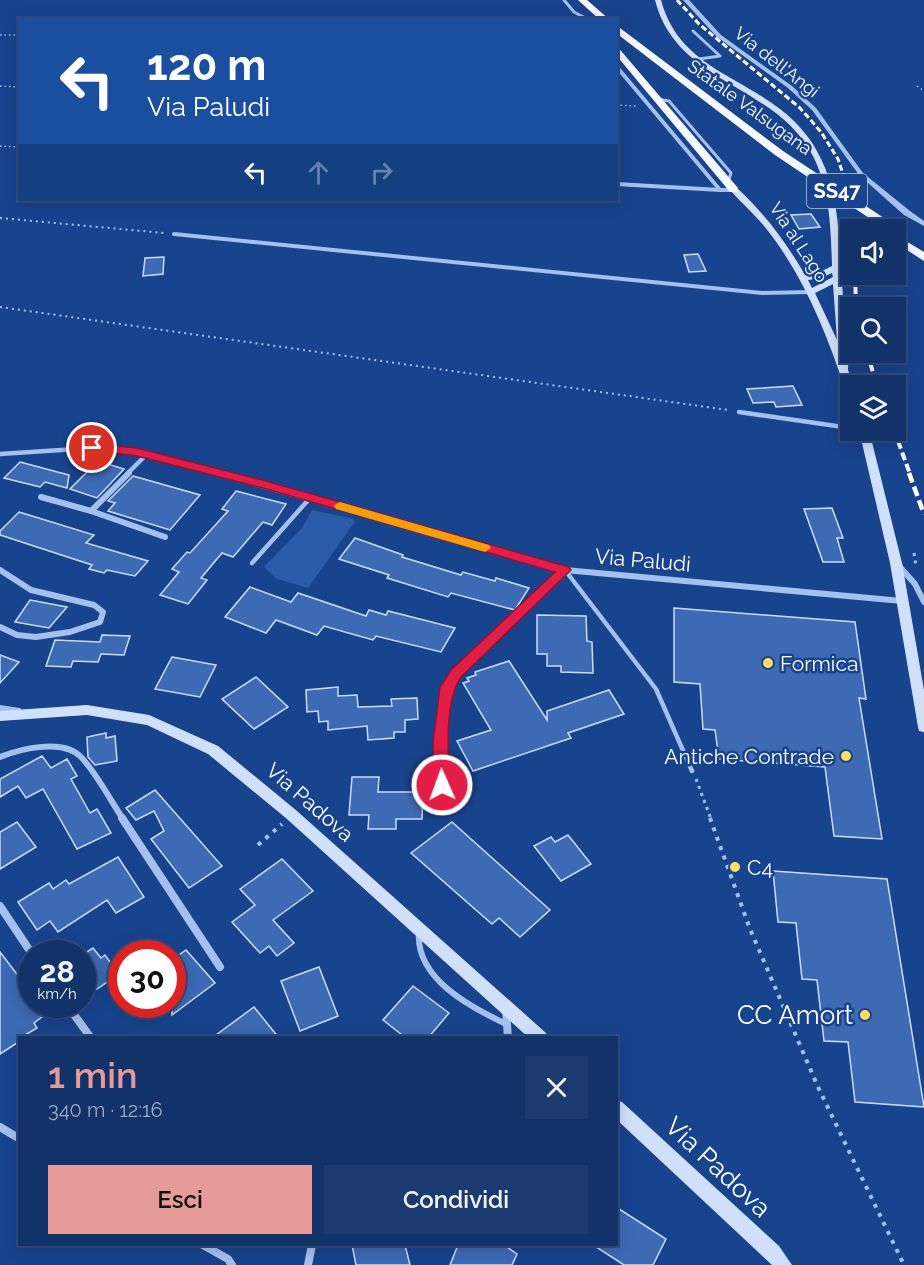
<!DOCTYPE html>
<html lang="it">
<meta charset="utf-8">
<style>
body{margin:0;font-family:Raleway,sans-serif;background:#1b3a70;color:#f1f3f6;height:100vh;display:flex;flex-direction:column;font-size:22px;white-space:nowrap}
*{box-sizing:border-box;margin:0}
p{font-size:20px;color:#9caac1}
.icon{flex:none;width:33px;height:33px;fill:none;stroke:currentColor;stroke-width:2;stroke-linecap:round;stroke-linejoin:round}
.map{position:relative;flex:1;overflow:hidden}
.sheet{position:absolute;left:18px;top:1036px;width:600px;height:210px;display:flex;flex-direction:column;background:#12326a;border-radius:0px;box-shadow:0 3px 15px #0003,0 0 0 2px #314d7e}
.sheet>*{flex:none}
.banner{position:absolute;left:18px;top:18px;width:600px;height:183px;border-radius:0px;box-shadow:0 3px 15px #0003,0 0 0 2px #314d7e;background:#1a4fa0;color:#fff;overflow:hidden}
.controls{position:absolute;left:840px;top:219px;display:grid;gap:12px}
.controls a{display:grid;place-items:center;width:66px;height:66px;border-radius:0px;background:#12326a;box-shadow:0 3px 15px #0003,0 0 0 2px #314d7e;font-size:30px}
.speed{position:absolute;left:18px;top:940px;display:flex;gap:12px;font-size:30px;font-weight:700;text-align:center}
.speed>*{display:grid;place-content:center;width:78px;height:78px;border-radius:50%;background:#12326a;box-shadow:0 3px 15px #0003,0 0 0 2px #314d7e;line-height:1}
.speed small{font-size:15px;font-weight:400}
.speed .limit{border:9px solid #d22;background:#fff;color:#111}
.pin{position:absolute;display:grid;place-items:center;width:51px;height:51px;color:#fff;margin:-26px;border:3px solid #fff;border-radius:50%;box-shadow:0 2px 6px #0007}
.me{position:absolute;width:66px;margin:-33px;rotate:358deg;stroke-linejoin:round;filter:drop-shadow(0 0 4px #0008)}
.turn{display:flex;align-items:center;gap:21px;height:126px;padding:0 30px;font-size:27px}
.turn .icon{width:78px;height:78px;stroke-width:2.5}
.turn b{display:block;font-size:42px;line-height:51px}
.lanes{display:flex;align-items:center;height:57px;padding:0 30px;background:#0003;justify-content:center;gap:30px;direction:ltr}
.lanes .off{opacity:.35}
.round{display:grid;place-items:center;flex:none;width:63px;height:63px;border-radius:0px;background:#1b3a70}
.overview{display:flex;align-items:center;justify-content:space-between;height:102px;padding:0 30px}
h1{font-size:36px;font-weight:600;line-height:45px;color:#e69b98}
.button{display:flex;gap:12px;margin-top:auto;padding:12px 30px}
.button a{flex:1;height:69px;border-radius:0px;background:#e69b98;color:#111;font-size:24px;font-weight:600;line-height:69px;text-align:center}
.button a+a{background:#1b3a70;color:#f1f3f6}
.map>svg:first-child{display:block}
.green{fill:#2b5cab}
.building{fill:#3d6ab3;stroke:#cadcfa;stroke-width:1.5}
.lines{fill:none;stroke-linecap:round;stroke-linejoin:round}
.path-far3{stroke:#a4c0ee;stroke-width:1.5;stroke-dasharray:1.5 3;stroke-linecap:butt}
.path-far2{stroke:#a4c0ee;stroke-width:2;stroke-dasharray:2 4;stroke-linecap:butt}
.path-far1{stroke:#a4c0ee;stroke-width:3;stroke-dasharray:3 4.5;stroke-linecap:butt}
.path{stroke:#a4c0ee;stroke-width:4;stroke-dasharray:4 6;stroke-linecap:butt}
.service-far3{stroke:#a4c0ee;stroke-width:3}
.service-far2{stroke:#a4c0ee;stroke-width:4}
.service-far1{stroke:#a4c0ee;stroke-width:4.5}
.service{stroke:#a4c0ee;stroke-width:6}
.minor-far3{stroke:#a4c0ee;stroke-width:4}
.minor-far2{stroke:#a4c0ee;stroke-width:4.5}
.minor-far1{stroke:#a4c0ee;stroke-width:6}
.minor{stroke:#a4c0ee;stroke-width:8}
.tertiary{fill:#a4c0ee;fill-rule:evenodd}
.secondary{fill:#d1e0fa;fill-rule:evenodd}
.trunk{fill:#f5f8ff;fill-rule:evenodd}
.rail-far2{stroke:#fff;stroke-width:3;stroke-dasharray:6 3;stroke-linecap:butt}
.rail-far1{stroke:#fff;stroke-width:4;stroke-dasharray:8 4;stroke-linecap:butt}
.rail{stroke:#fff;stroke-width:4.5;stroke-dasharray:10 4.5;stroke-linecap:butt}
.route{fill:#e11d48;stroke:#92132f;stroke-width:1.5}
.slow{fill:#f59e0b}
.poi-dot{fill:#ffdd61;stroke:#18438d;stroke-width:2}
.labels{text-anchor:middle;dominant-baseline:central;stroke-width:5;stroke-linejoin:round;paint-order:stroke}
.far-street-label{font-size:18px;fill:#fff;stroke:#18438d}
.shield{fill:#18438d;stroke:#bac7dd;stroke-width:1.5}
.shield-label{font-size:20px;font-weight:bold;fill:#fff}
.street-label{font-size:21px;fill:#fff;stroke:#18438d}
.poi-label{font-size:21px;fill:#fff;stroke:#18438d;text-anchor:start}
.near-poi-label{font-size:26px;fill:#fff;stroke:#18438d;text-anchor:end}
.near-street-label{font-size:26px;fill:#fff;stroke:#18438d}
</style>
<div class="map">
<svg width="924" height="1265" viewBox="0 0 924 1265">
<rect width="100%" height="100%" fill="#18438d"/>
<path class="green" d="M312 510 354 519V523L308 588 277 579 264 567 302 528Z"/>
<g class="building">
<path d="M811 214 820 227 799 229 791 215Z"/>
<path d="M698 254 706 271 689 272 684 255Z"/>
<path d="M164 257 163 274 143 276 145 258Z"/>
<path d="M793 386 802 405 776 407 774 402 753 403 747 389Z"/>
<path d="M98 461 124 469 97 498 70 489Z"/>
<path d="M20 462 69 475 67 488 45 482 40 487 4 478Z"/>
<path d="M133 476 200 495 170 530 108 511 115 503 108 501Z"/>
<path d="M236 491 286 504 272 525 263 522 233 557 222 553 201 578 207 580 188 604 160 595 179 572 172 569 187 552 190 553 228 511 222 509Z"/>
<path d="M832 508 843 538H837L844 562H823L804 509Z"/>
<path d="M19 512 94 535 86 543 148 561 135 576 107 570 104 573 89 569 92 565 0 535V531Z"/>
<path d="M355 538 403 555 402 557 461 575 463 572 495 581 496 578 529 588 515 610 451 593 448 597 387 578 389 575 339 559Z"/>
<path d="M250 587 291 602 298 593 366 616 369 610 386 615 388 611 455 628 441 652 376 636 373 640 324 626 317 635 276 620 266 633 225 617Z"/>
<path d="M30 600 67 607 49 628 15 622Z"/>
<path d="M674 608 855 622 866 699 859 698 882 839 834 836 825 767 719 759 715 730 703 729 700 684 674 682Z"/>
<path d="M537 615 586 616 587 641 592 642 593 673 561 672V666H547V654H537Z"/>
<path d="M102 635 130 636 124 655 101 654 98 662 73 661 71 667 46 666 55 640 100 642Z"/>
<path d="M0 655 19 662 0 683Z"/>
<path d="M172 657 216 665 200 697 155 689Z"/>
<path d="M509 661 547 720V711L609 690 624 714 568 733 571 738 473 771 457 741 491 730 463 683 469 681 467 678 476 675 475 672Z"/>
<path d="M256 677 288 707 254 729 222 699Z"/>
<path d="M338 687V696L357 695 358 707 392 706 391 699 417 698 418 719 405 720V732H394V738L368 740 367 726 328 730V721L319 722 318 711 307 712 306 690Z"/>
<path d="M106 733V738L115 736 117 761 95 765 88 757 87 737Z"/>
<path d="M42 756 51 768 67 759 77 776 71 779 90 813 97 809 111 833 77 849 43 789 26 798 18 786 0 797V779Z"/>
<path d="M352 777H379L378 792H423L422 819H396V829H368L369 815H349Z"/>
<path d="M155 790 222 866 189 888 151 839 164 831 154 811 136 820 126 808Z"/>
<path d="M17 822 36 847 0 869V832Z"/>
<path d="M452 822 550 910 520 937 499 918 492 924 411 853Z"/>
<path d="M568 835 591 864 561 881 534 846 551 837 555 842Z"/>
<path d="M118 857 144 897 116 913 107 900 58 932 50 921 37 930 18 902 49 883 53 889 66 880 69 884Z"/>
<path d="M282 859 313 891 273 920 294 943 277 956 269 946 260 953 232 922 255 905 240 889Z"/>
<path d="M773 871 887 879 924 1107 855 1102 848 1042 824 1041 817 980 802 979 796 923 778 922Z"/>
<path d="M93 948 101 958 105 955 119 974 82 999V955Z"/>
<path d="M186 950 215 983 172 1015V960Z"/>
<path d="M0 952 32 994V1005H40L46 1014 34 1023 37 1028 20 1038V1041L0 1054Z"/>
<path d="M319 967 338 1016 300 1031 281 981Z"/>
<path d="M413 986 449 1013 428 1038H406L383 1020Z"/>
<path d="M254 1007 279 1038H212Z"/>
<path d="M616 1207 666 1239 653 1265H624L593 1245H616Z"/>
<path d="M352 1245H405L410 1265H356Z"/>
<path d="M458 1245H504L517 1254 512 1265H450Z"/>
</g>
<g class="lines">
<g class="path-far3">
<path d="M0 35H20"/>
<path d="M0 86 20 87"/>
<path d="M917 86 924 91"/>
<path d="M616 105 636 106"/>
<path d="M0 146 20 147"/>
</g>
<g class="path-far2">
<path d="M0 218 164 233"/>
<path d="M0 307 728 410"/>
</g>
<g class="path-far1">
<path d="M914 553 916 566"/>
<path d="M696 779 711 819"/>
</g>
<g class="path">
<path d="M710 818 750 929 818 1087 904 1265"/>
<path d="M258 845 282 824"/>
</g>
<g class="service-far3">
<path d="M564 0 574 12 589 20"/>
<path d="M693 31 720 56 699 59"/>
<path d="M657 99 669 101 731 173 728 182"/>
</g>
<path class="service-far2" d="M174 234 762 293 811 292"/>
<g class="service-far1">
<path d="M252 563 310 498"/>
<path d="M565 570 656 689 692 771"/>
</g>
<path class="service" d="M419 932C415 978 470 1007 506 1024"/>
<g class="minor-far3">
<path d="M616 66 720 190H734"/>
<path d="M616 184 720 190"/>
</g>
<g class="minor-far2">
<path d="M739 412 850 428"/>
<path d="M0 454 92 448 137 452 224 474"/>
<path d="M127 474 147 454"/>
</g>
<g class="minor-far1">
<path d="M218 473 565 570 902 601"/>
<path d="M41 497 91 511 165 537"/>
<path d="M91 511 129 473"/>
<path d="M899 566 915 584 924 602"/>
<path d="M0 570 31 590 94 605 103 612 100 622 70 632 36 637 17 635 0 627"/>
<path d="M0 708 19 711"/>
<path d="M0 757C20 749 63 738 81 757 95 771 111 801 123 819"/>
<path d="M442 785C441 746 438 708 456 673L565 570"/>
</g>
<g class="minor">
<path d="M122 818 220 967"/>
<path d="M0 906 32 954"/>
<path d="M67 1005 91 1038"/>
<path d="M506 1010 508 1038"/>
<path d="M0 1127 20 1139"/>
<path d="M203 1245 228 1259 232 1265"/>
<path d="M308 1265 312 1245"/>
</g>
<path class="tertiary" d="M683 0H689L721 35 792 86 816 108 863 173 910 211 924 221V226L904 215 859 175 812 110 788 88 717 37Z"/>
<g class="secondary">
<path d="M655 0H661C680 71 749 76 795 122 843 170 838 235 843 297 844 321 849 346 848 370L854 386H850V392L845 389C827 334 804 277 768 231 757 216 742 204 730 190L737 188C765 214 786 242 805 275L816 274 832 266C831 230 830 191 814 158 777 83 677 86 655 0ZM832 273 833 277 812 288 808 280 821 278ZM833 284 837 340 815 293Z"/>
<path d="M859 430H869L902 563 924 690V732L919 731 918 727 890 563Z"/>
<path d="M87 705 149 715 218 746 297 811 546 1033 548 1038H529L287 819 208 754 147 725 87 715 0 721V711Z"/>
<path d="M616 1100 622 1102 779 1246 792 1265H772L616 1119Z"/>
</g>
<g class="trunk">
<path d="M578 0H587L610 20H600Z"/>
<path d="M616 25 783 151 899 228V232L896 233V230H887L775 155 616 33Z"/>
<path d="M616 45 738 188V192H730L616 55Z"/>
<path d="M896 235 924 252V261L896 243Z"/>
</g>
<path class="rail-far2" d="M677 0 699 24 800 108 821 132 838 159 849 192"/>
<g class="rail-far1">
<path d="M853 220 854 230"/>
<path d="M855 274 856 308"/>
<path d="M867 352 877 386"/>
<path d="M894 430 910 474"/>
</g>
<path class="rail" d="M909 473 924 514"/>
</g>
<path class="route" d="M92 444 137 448 266 481 569 567 571 570 461 677C444 703 448 754 450 785L447 789 442 791 437 789 434 785 433 742 440 687 451 670 555 572 263 488 137 456 88 450 86 448Z"/>
<path class="slow" d="M340 502 489 545 491 548 485 552 336 509 334 506 336 504Z"/>
<g class="poi-dot">
<circle cx="768" cy="663" r="6"/>
<circle cx="846" cy="756" r="6"/>
<circle cx="735" cy="867" r="6"/>
<circle cx="865" cy="1015" r="6"/>
</g>
<g class="labels">
<g class="far-street-label">
<text transform="translate(777 62) rotate(38)">Via dell'Angi</text>
<text transform="translate(750 107) rotate(36)">Statale Valsugana</text>
<text transform="translate(799 242) rotate(57)">Via al Lago</text>
</g>
<rect class="shield" x="807" y="174" width="60" height="34" rx="4.5"/>
<g class="shield-label">
<text x="837" y="191">SS47</text>
</g>
<g class="street-label">
<text transform="translate(643 560) rotate(5)">Via Paludi</text>
<text transform="translate(310 802) rotate(41)">Via Padova</text>
</g>
<g class="poi-label">
<text x="780" y="663">Formica</text>
<text x="834" y="756" text-anchor="end">Antiche Contrade</text>
<text x="747" y="867">C4</text>
</g>
<g class="near-poi-label">
<text x="853" y="1015">CC Amort</text>
</g>
<g class="near-street-label">
<text transform="translate(718 1167) rotate(43)">Via Padova</text>
</g>
</g>
</svg>
<div class="controls">
<a><svg class="icon" aria-label="sound" viewBox="0 0 24 24"><path d="M4 9h4l5-4v14l-5-4H4zM17 9q2 3 0 6"/></svg></a>
<a><svg class="icon" aria-label="search" viewBox="0 0 24 24"><circle cx="10" cy="10" r="6"/><path d="M15 15l6 6"/></svg></a>
<a><svg class="icon" aria-label="layers" viewBox="0 0 24 24"><path d="M12 4l9 5-9 5-9-5zM3 14l9 5 9-5"/></svg></a>
</div>
<div class="speed"><div>28<small>km/h</small></div><div class="limit">30</div></div>
<div class="pin" style="left:92px;top:448px;background:#d93025"><svg class="icon" aria-label="arrive" viewBox="0 0 24 24"><path d="M6 21V4h12l-3 4 3 4H6"/></svg></div>
<svg class="me" style="left:442px;top:785px" viewBox="-20 -20 40 40"><circle r="17" fill="#e11d48" stroke="#fff" stroke-width="3"/><path d="M0-11L8 9 0 5-8 9z" fill="#fff"/></svg>
<div class="banner">
<div class="turn"><svg class="icon" aria-label="left" viewBox="0 0 24 24"><path d="M17 20v-9H6M10 6l-5 5 5 5"/></svg><div><b>120 m</b>Via Paludi</div></div>
<div class="lanes"><svg class="icon" aria-label="left" viewBox="0 0 24 24"><path d="M17 20v-9H6M10 6l-5 5 5 5"/></svg><svg class="icon off" aria-label="ahead" viewBox="0 0 24 24"><path d="M12 20V5M6 11l6-6 6 6"/></svg><svg class="icon off" aria-label="right" viewBox="0 0 24 24"><path d="M7 20v-9h11M14 6l5 5-5 5"/></svg></div>
</div>
<section class="sheet">
<div class="overview"><div><h1>1 min</h1><p>340 m · 12:16</p></div><a class="round"><svg class="icon" aria-label="close" viewBox="0 0 24 24"><path d="M6 6l12 12M18 6L6 18"/></svg></a></div>
<div class="button"><a>Esci</a><a>Condividi</a></div>
</section>
</div>
